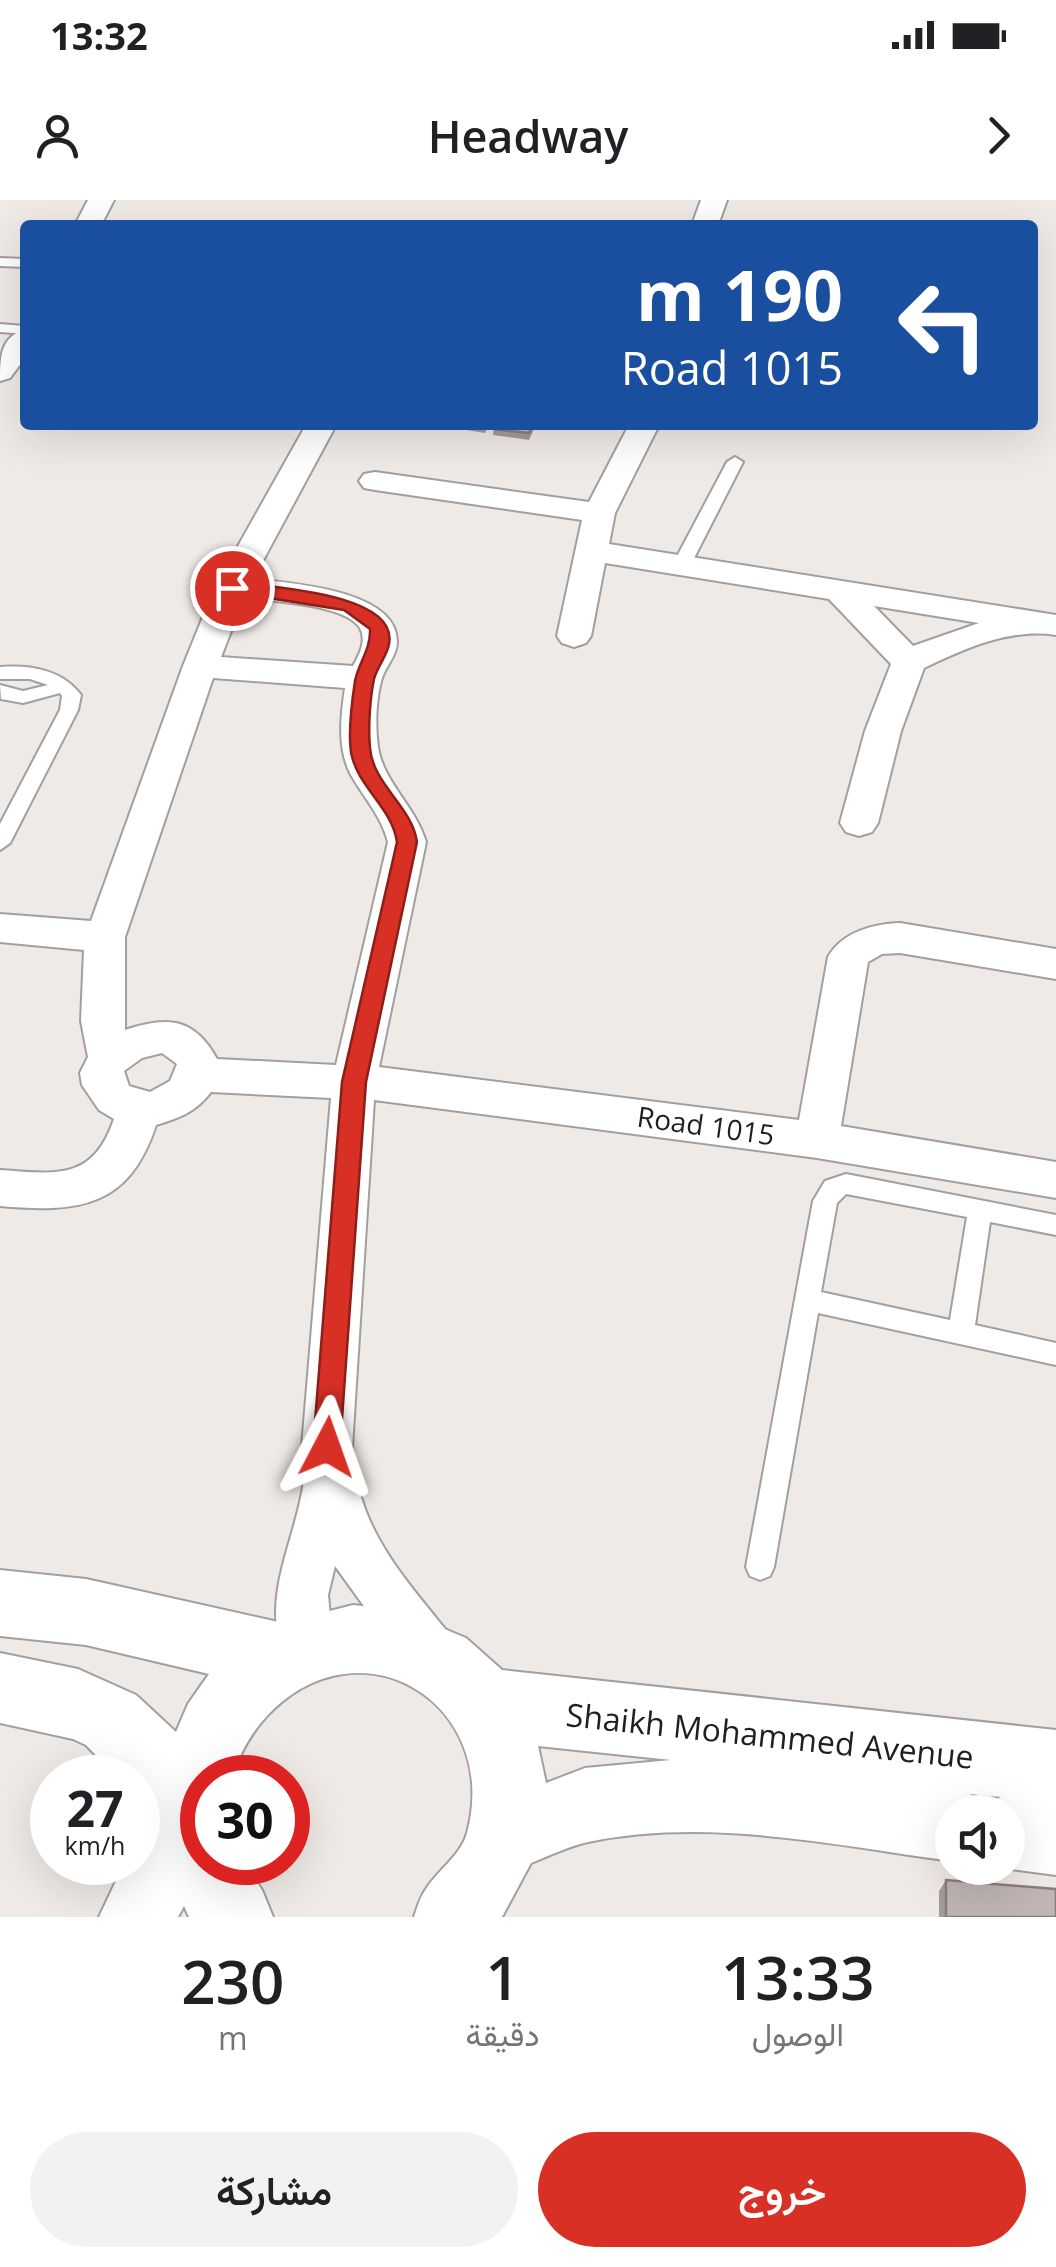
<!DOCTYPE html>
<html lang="ar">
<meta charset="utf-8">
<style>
body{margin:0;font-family:"Open Sans",Vazirmatn,sans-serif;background:#f2f2f2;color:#202124;direction:rtl;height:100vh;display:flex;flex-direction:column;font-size:38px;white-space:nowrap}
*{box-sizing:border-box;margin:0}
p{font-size:32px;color:#757577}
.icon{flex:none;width:55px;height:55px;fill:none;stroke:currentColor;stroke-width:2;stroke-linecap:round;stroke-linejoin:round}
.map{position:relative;height:1717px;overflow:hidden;direction:ltr}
.panel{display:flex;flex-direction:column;background:#fff;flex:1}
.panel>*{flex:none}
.top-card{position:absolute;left:20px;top:20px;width:1018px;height:210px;border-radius:10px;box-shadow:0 10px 40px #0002;direction:rtl;background:#1a4fa0;color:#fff;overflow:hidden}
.buttons{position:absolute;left:935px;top:1595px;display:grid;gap:20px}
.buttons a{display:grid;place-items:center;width:90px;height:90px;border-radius:50%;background:#fff;box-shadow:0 10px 40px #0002;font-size:50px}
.speed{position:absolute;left:30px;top:1555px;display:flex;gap:20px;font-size:50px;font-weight:700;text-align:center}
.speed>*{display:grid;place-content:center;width:130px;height:130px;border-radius:50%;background:#fff;box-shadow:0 10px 40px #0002;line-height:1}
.speed small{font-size:25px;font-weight:400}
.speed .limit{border:15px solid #d22;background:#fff;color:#111}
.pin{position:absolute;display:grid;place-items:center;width:85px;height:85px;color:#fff;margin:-42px;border:5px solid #fff;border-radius:50%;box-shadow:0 2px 10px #0007}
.me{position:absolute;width:110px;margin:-55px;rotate:4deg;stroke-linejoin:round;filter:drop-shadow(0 0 8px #0008)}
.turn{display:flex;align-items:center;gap:35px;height:210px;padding:0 30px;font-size:45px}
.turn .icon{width:130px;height:130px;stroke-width:2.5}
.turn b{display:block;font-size:70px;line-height:85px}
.eta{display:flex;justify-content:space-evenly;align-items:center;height:170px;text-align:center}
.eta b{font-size:60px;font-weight:600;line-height:70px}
.button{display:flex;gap:20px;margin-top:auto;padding:20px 30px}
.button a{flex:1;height:115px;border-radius:60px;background:#d93025;color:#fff;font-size:40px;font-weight:600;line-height:115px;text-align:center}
.button a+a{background:#f2f2f2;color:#202124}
.status{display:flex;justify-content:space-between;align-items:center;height:70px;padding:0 50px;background:#fff;direction:ltr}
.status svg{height:28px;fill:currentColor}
header{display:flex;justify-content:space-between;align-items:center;height:130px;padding:0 30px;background:#fff;font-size:45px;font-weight:600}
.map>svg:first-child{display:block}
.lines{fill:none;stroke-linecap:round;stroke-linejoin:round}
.service-casing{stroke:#a0a0a0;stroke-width:4}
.minor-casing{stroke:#a0a0a0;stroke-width:4}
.tertiary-casing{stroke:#a0a0a0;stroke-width:4}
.service{fill:#fff;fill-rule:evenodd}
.minor{fill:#fff;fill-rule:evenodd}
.tertiary{fill:#fff;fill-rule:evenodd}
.wall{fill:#a59c99}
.building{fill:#c0b5b2;stroke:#867f7d;stroke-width:2.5}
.route{fill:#d93025;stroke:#8d1f18;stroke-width:2.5}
.labels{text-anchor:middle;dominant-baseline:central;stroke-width:9;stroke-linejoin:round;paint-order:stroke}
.street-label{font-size:28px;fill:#1f1f1f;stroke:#fff}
.near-street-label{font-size:32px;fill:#1f1f1f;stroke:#fff}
</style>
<div class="status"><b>13:32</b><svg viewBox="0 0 49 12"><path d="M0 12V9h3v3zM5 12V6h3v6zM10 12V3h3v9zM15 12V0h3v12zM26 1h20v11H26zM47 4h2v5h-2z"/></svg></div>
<header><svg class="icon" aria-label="forward" viewBox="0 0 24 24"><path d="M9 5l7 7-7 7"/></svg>Headway<svg class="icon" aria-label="person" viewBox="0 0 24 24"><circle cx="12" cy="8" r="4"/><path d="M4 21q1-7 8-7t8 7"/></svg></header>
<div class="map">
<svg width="1056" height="1717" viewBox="0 0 1056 1717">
<rect width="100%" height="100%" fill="#f0eae6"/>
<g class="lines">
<defs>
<g id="service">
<path d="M0 58 25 59V67L0 66Z"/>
<path d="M0 124 25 126V134L0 132Z"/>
<path d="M735 257 743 262 690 366 687 370H675L672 366 727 262Z"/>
<path d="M0 467C32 465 62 470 81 495L78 510 10 643 0 650V624L60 510 62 496 60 493 23 503 1 499 0 485 23 491 48 485 30 479H0Z"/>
<path d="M846 974 1056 1015V1035L990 1022 975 1125 1056 1143V1165L818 1113 774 1367 770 1376 760 1380 750 1376 746 1367 813 1001 825 981ZM846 994 967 1017 950 1120 821 1092 837 1003Z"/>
</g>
<g id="minor">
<path d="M88 0H114L101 25H75Z"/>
<path d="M701 0H727L718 25H692Z"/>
<path d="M25 130V158L10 178 0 181C0 159 0 136 25 130Z"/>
<path d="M306 225H336L253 379C290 383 398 390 397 442 397 455 386 466 382 478 376 498 375 525 378 547 383 582 416 607 426 642L379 867 799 920 828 757C842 732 873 724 900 723L1056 749V779L900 753 882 754 868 762 841 926 1056 962V998L817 958 374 900 352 1247C357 1328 401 1374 450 1435L458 1454 450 1473 431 1481 412 1473 335 1366 328 1395 333 1447 325 1466 306 1473 287 1466C259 1400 292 1351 303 1287 305 1274 302 1260 302 1247L331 898 211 892C196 912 179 918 156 925 129 1008 78 1013 0 1006V970C57 974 93 981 114 919L99 910 82 885 80 873 88 857 81 821 84 750 0 742V714L91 721 183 466 215 387ZM244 398C270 401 345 404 360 428 367 441 359 455 353 466L221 457ZM213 478 345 488C341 515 337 547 350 573 363 597 381 615 388 642L336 865 217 859C194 817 167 816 125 830V737ZM162 853 177 864 170 881 150 892 129 886 124 871 142 858Z"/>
<path d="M629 225H659L615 313 609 344 1056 415V435C1010 428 966 448 924 468L901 531 878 623 872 632 859 636 846 632 840 623 865 531 891 464 829 399 605 363 591 436 586 443 574 447 562 443 557 436 582 320 375 290 364 288 359 281 364 274 375 272 589 302ZM874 406 979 423 913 446Z"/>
</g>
<path id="tertiary" d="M0 1370 86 1379 283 1423 353 1405 399 1410 466 1438 502 1470 1056 1530V1675L1003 1668H1008V1612H952V1661C833 1645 707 1617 588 1642 569 1646 549 1656 531 1663L502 1717H414C417 1708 420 1697 426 1689 438 1670 461 1655 467 1633 502 1503 359 1416 266 1517 250 1535 238 1554 234 1578H202V1662H243L262 1690 273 1717H189L184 1706 178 1717H99L125 1662H138V1639L152 1612 138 1597V1578H118L86 1545 73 1539 0 1523V1453L78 1469 136 1495 176 1532 188 1504 209 1474 86 1445 0 1436ZM538 1546 671 1560 585 1568 546 1583ZM969 1594 1001 1597 982 1606 978 1598Z"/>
</defs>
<use href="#service" class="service-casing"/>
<use href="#minor" class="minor-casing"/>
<use href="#tertiary" class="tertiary-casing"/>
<use href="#service" class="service"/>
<use href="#minor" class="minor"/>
<use href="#tertiary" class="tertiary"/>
</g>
<g class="wall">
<path d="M454 225H489L485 233 454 228Z"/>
<path d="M494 225H534V229L529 240 493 235Z"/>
<path d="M946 1680 1056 1717H939V1691Z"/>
</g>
<g class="building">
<path d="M494 225H533L529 233 493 229Z"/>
<path d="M946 1680 1056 1689V1717H946Z"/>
</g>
<path class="route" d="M232 382C265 387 399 392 389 444 387 456 377 467 374 479 370 498 368 528 370 548 373 585 412 606 417 642L366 882 340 1247 336 1255 327 1259 317 1255 313 1247 342 882 397 642C392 607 357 587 351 552 348 532 352 501 355 481 359 462 371 449 370 429L344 410 225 391V384Z"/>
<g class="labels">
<g class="street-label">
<text transform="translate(706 925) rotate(8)">Road 1015</text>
</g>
<g class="near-street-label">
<text transform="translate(770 1535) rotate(6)">Shaikh Mohammed Avenue</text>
</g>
</g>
</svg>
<div class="buttons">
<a><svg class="icon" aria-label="sound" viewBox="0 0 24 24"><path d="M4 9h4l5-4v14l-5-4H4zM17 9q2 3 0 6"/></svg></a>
</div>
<div class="speed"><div>27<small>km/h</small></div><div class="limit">30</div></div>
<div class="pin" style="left:232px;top:388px;background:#d93025"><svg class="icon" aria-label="arrive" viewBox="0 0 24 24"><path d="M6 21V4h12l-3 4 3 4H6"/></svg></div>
<svg class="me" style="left:327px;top:1247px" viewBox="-20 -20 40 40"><path d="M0-17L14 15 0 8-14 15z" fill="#d93025" stroke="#fff" stroke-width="4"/></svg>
<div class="top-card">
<div class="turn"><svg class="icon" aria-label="left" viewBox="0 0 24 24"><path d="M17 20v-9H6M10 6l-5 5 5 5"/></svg><div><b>190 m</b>Road 1015</div></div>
</div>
</div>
<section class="panel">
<div class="eta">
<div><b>13:33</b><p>الوصول</p></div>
<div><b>1</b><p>دقيقة</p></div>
<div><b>230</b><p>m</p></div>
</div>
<div class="button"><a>خروج</a><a>مشاركة</a></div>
</section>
